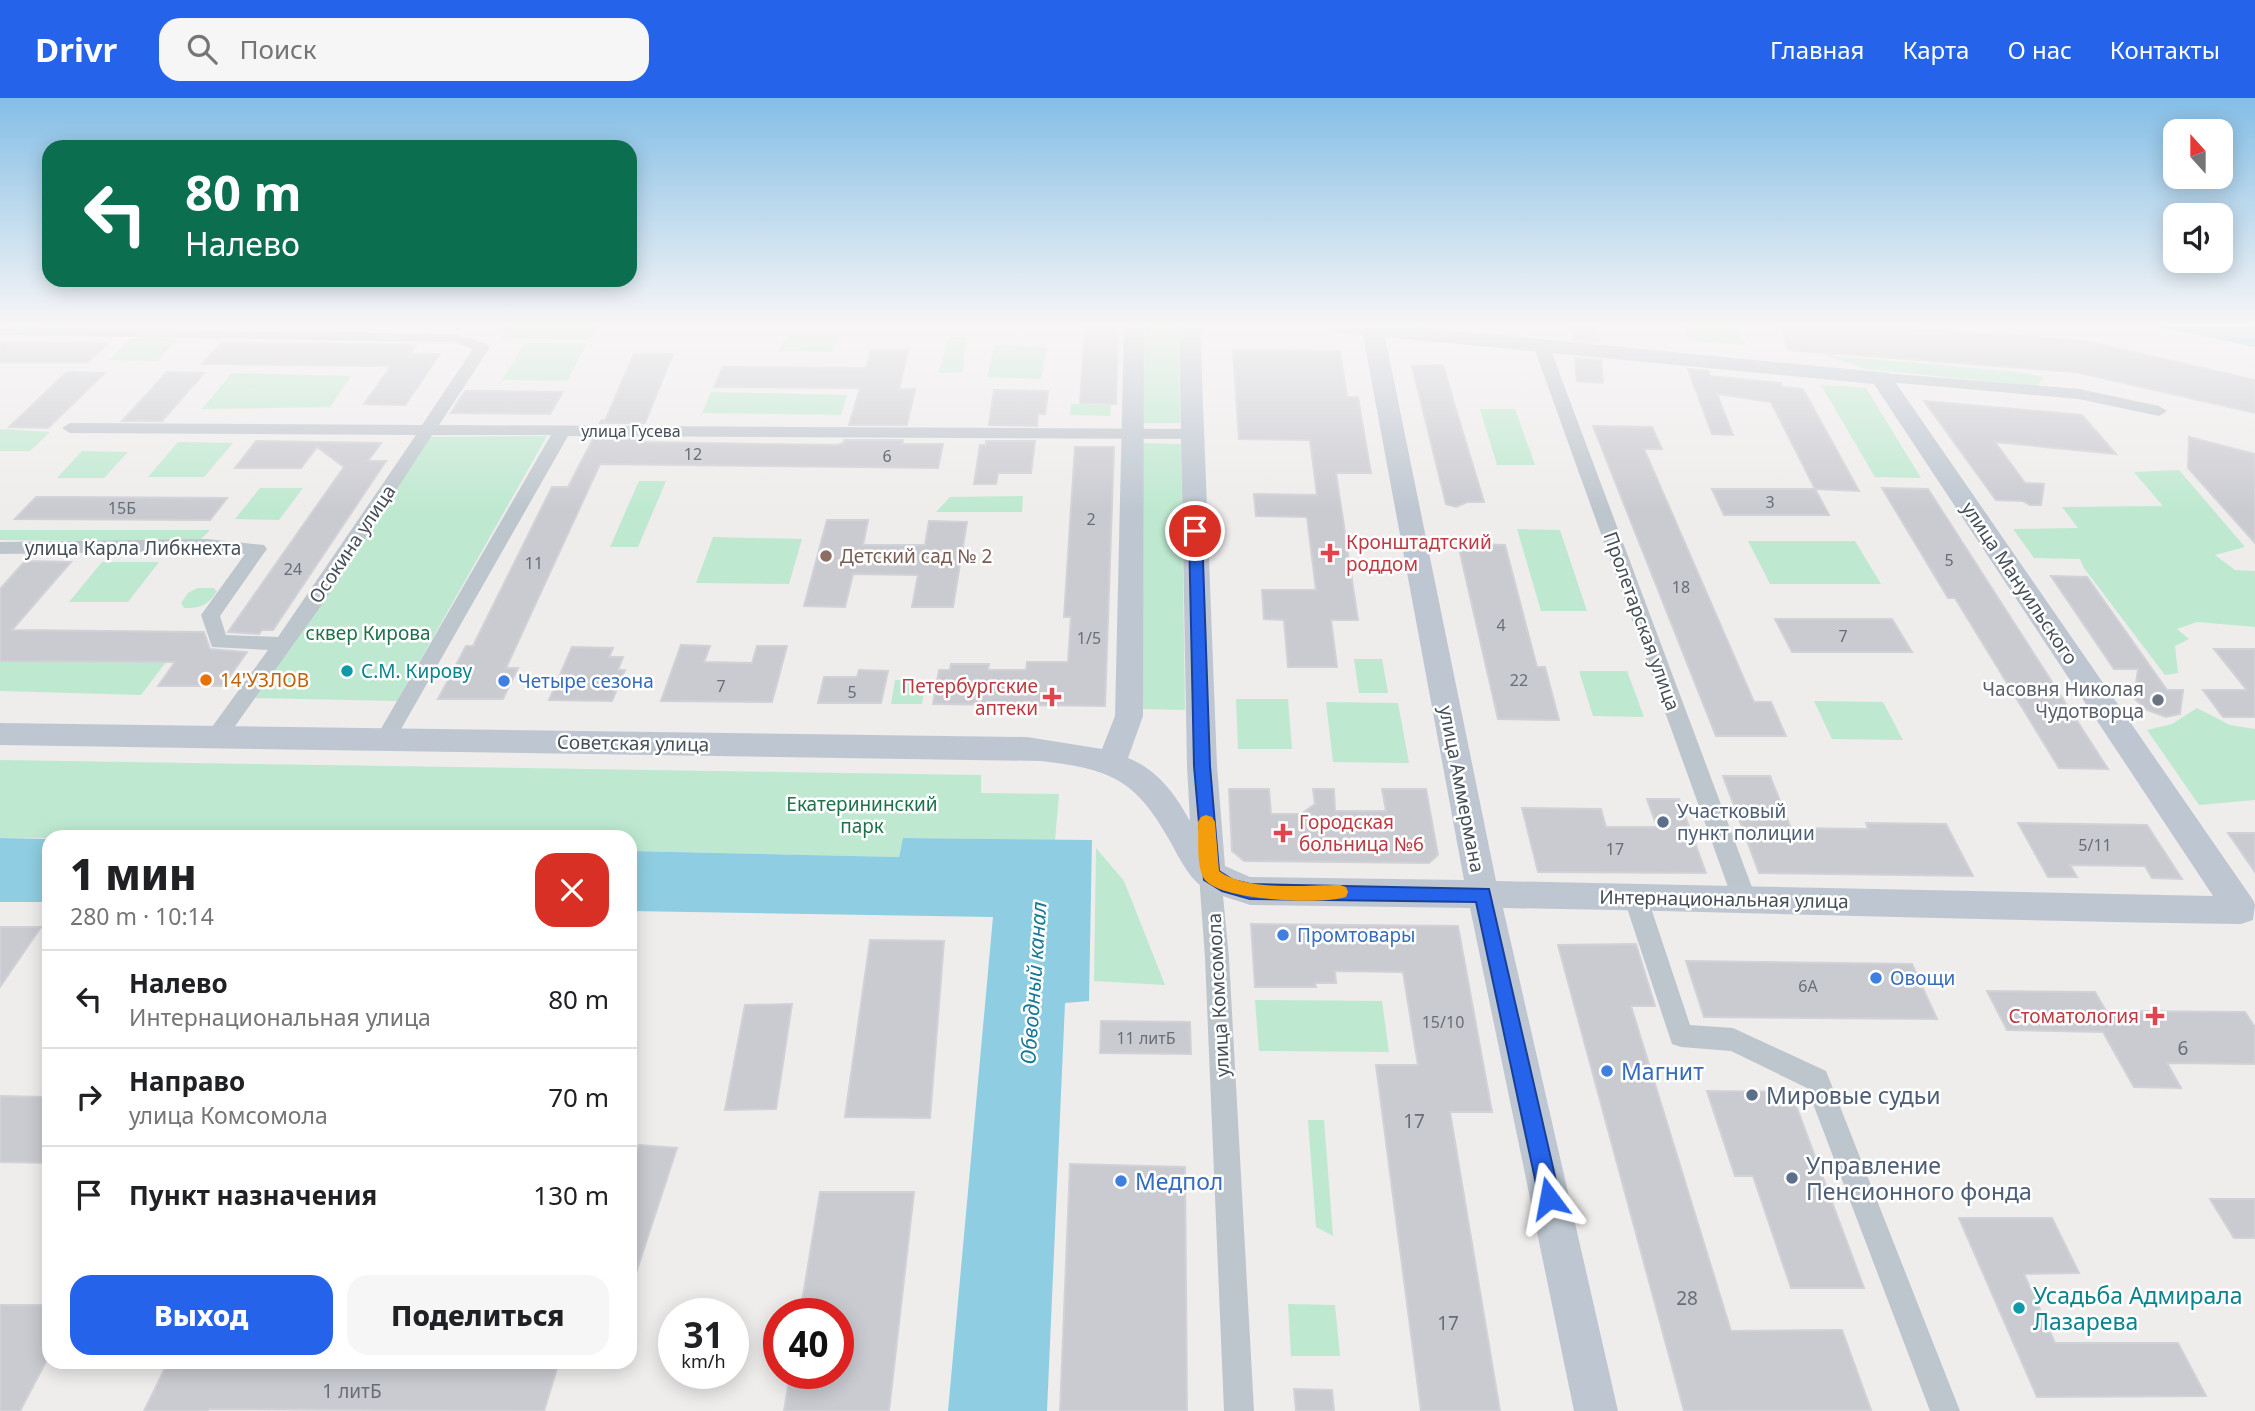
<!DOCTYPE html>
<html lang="ru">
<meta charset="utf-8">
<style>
body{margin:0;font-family:"Noto Sans",sans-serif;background:#f6f6f6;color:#202124;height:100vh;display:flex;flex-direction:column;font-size:26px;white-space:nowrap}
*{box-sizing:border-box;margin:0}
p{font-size:23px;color:#757577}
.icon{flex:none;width:38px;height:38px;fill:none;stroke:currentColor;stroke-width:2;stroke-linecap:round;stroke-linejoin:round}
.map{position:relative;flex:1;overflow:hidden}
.drawer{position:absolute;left:42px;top:732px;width:595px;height:539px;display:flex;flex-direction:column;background:#fff;border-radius:21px;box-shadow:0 4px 18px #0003}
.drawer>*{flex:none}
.top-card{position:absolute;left:42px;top:42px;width:595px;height:147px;border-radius:21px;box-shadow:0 4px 18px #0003;background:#0b6e4f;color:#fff;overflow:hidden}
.needle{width:46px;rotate:339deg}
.controls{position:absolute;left:2163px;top:21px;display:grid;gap:14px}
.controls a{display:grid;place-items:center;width:70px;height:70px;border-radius:14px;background:#fff;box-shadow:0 4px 18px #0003;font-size:35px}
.speed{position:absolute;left:658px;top:1200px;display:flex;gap:14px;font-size:35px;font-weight:700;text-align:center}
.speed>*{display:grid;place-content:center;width:91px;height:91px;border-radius:50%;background:#fff;box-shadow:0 4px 18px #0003;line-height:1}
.speed small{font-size:18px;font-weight:400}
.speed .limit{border:10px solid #d22;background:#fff;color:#111}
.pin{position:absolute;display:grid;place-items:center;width:60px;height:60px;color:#fff;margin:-30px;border:4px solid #fff;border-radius:50%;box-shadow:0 2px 7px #0007}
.me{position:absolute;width:77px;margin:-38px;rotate:347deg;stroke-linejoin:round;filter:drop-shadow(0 0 5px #0008)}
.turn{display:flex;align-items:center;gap:24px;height:147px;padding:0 28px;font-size:32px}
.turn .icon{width:91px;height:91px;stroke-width:2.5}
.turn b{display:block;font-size:49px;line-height:60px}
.round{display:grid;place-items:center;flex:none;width:74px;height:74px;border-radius:21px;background:#f6f6f6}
.overview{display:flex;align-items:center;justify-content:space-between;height:119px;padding:0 28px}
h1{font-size:42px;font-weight:800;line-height:52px}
.cta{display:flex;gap:14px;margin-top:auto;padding:14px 28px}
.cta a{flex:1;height:80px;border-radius:21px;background:#2563eb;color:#fff;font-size:28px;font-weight:800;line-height:80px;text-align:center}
.cta a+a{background:#f6f6f6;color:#202124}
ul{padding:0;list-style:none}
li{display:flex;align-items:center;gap:21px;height:98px;padding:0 28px;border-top:2px solid #e0e0e0}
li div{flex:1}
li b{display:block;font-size:26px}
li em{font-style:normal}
header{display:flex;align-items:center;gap:42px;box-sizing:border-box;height:98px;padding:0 35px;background:#2563eb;color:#fff}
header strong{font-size:33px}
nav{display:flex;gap:38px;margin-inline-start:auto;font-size:24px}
.search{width:490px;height:63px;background:#f6f6f6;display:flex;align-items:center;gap:18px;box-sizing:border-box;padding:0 24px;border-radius:21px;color:#757577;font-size:26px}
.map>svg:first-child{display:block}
.green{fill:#bee9d0}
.water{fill:#8fcee2}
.building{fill:#cacbd1;stroke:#d1d2d7;stroke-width:2}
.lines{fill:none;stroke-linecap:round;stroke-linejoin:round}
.street{fill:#bec6cd;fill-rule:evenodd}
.secondary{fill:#bec7d1;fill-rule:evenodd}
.route{fill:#2563eb;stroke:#184099;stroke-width:2}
.slow{fill:#f59e0b}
.health-dot{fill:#e0444e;stroke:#fff;stroke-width:2.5}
.education-dot{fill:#8d6e63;stroke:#fff;stroke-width:2.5}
.culture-dot{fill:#0f9aa8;stroke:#fff;stroke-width:2.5}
.food-dot{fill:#e8710a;stroke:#fff;stroke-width:2.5}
.shop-dot{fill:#3f7fe0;stroke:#fff;stroke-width:2.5}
.worship-dot{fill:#6b7280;stroke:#fff;stroke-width:2.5}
.service-dot{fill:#5c6f8a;stroke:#fff;stroke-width:2.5}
.labels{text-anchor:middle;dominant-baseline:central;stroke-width:5;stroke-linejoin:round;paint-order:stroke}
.far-street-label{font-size:16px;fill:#464f57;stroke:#fff}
.number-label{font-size:16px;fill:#676e76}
.health-label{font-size:19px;fill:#be3a42;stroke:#fff;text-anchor:start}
.street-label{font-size:19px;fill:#464f57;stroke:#fff}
.education-label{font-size:19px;fill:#785e54;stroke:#fff;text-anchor:start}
.park-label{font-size:19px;fill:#1f714b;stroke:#fff}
.culture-label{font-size:19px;fill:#0d838f;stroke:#fff;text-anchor:start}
.food-label{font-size:19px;fill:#c56008;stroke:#fff;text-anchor:start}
.shop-label{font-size:19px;fill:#366cbe;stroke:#fff;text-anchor:start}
.worship-label{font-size:19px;fill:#5b616d;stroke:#fff;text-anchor:end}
.service-label{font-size:19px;fill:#4e5e75;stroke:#fff;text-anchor:start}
.near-number-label{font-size:19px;fill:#676e76}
.water-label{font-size:21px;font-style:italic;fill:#1a7897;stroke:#fff}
.near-shop-label{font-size:23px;fill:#366cbe;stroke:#fff;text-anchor:start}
.near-service-label{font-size:23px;fill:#4e5e75;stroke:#fff;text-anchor:start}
.near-culture-label{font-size:23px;fill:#0d838f;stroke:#fff;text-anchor:start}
</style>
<header>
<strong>Drivr</strong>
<div class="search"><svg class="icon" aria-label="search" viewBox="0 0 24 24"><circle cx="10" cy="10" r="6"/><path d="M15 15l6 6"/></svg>Поиск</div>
<nav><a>Главная</a><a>Карта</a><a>О нас</a><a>Контакты</a></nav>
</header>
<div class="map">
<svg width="2255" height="1313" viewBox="0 0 2255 1313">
<rect width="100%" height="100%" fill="#efecec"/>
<g class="green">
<path d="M508 228H599L590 242 501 240Z"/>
<path d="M1145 228H1178L1180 325H1143Z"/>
<path d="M1685 228H1736L1747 247 1686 242Z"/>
<path d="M789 233 841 236 832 254 779 253Z"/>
<path d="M949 239H966L963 274 938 275Z"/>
<path d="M131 240 178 241 157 263 109 262Z"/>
<path d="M525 245H587L567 283 502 282Z"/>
<path d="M995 247 1047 249 1041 281 987 279Z"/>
<path d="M1825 257 2017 274 2044 279 2037 288 1866 271Z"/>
<path d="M232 275 351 278 330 309 202 311Z"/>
<path d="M1821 287 1866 290 1921 380 1875 379Z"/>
<path d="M711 294H712L847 297 841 317 702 315Z"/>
<path d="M1071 306 1111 307 1110 318 1070 317Z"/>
<path d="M1480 311H1515L1535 367H1497Z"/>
<path d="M0 331 50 334 30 353H0Z"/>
<path d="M547 338 397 603 255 600 427 339Z"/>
<path d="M178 344 233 345 204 379H148Z"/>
<path d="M1143 345 1181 346 1185 612 1139 611Z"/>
<path d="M82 353 128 354 104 380H57Z"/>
<path d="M2179 372 2245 449 2215 457 2235 472 2255 473V529L2197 524 2177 531 2189 541 2175 548 2178 575 2165 577 2084 470 2080 461 2034 460 2013 431 2078 430 2062 409 2163 408 2134 374Z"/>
<path d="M639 383H666L638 449H610Z"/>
<path d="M260 390H303L279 422 235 421Z"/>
<path d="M1023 398 1022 414H936L950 399Z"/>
<path d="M1517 431 1560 432 1587 513H1541Z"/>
<path d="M0 432H210L198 444 0 442Z"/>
<path d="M713 439 802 441 789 486 696 485Z"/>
<path d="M1748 443H1855L1881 486H1770Z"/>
<path d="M102 464H159L128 504H69Z"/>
<path d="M197 490H213L217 493C207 508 201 510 184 510L181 505 188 495Z"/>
<path d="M1354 561H1382L1388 595H1359Z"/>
<path d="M0 563 166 564 141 597 0 593Z"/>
<path d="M1579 573H1627L1644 619 1593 618Z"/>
<path d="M895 582 926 583 922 606H891Z"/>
<path d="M1236 601H1288L1292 651H1238Z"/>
<path d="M1814 603 1883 604 1903 642 1832 641Z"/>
<path d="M1326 604 1398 605 1409 665 1333 664Z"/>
<path d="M2197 610 2230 627 2255 631V702L2199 707 2147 632 2172 626Z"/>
<path d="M0 662 981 677V695L1059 696 1055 742 903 740 899 759 630 753V738L0 740Z"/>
<path d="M1096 750 1124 783 1165 887 1094 883Z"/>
<path d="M1255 902 1382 903 1389 954 1259 953Z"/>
<path d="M1308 1022H1324L1333 1138 1316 1129Z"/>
<path d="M1288 1206 1335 1207 1340 1258H1291Z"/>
</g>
<g class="water">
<path d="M2156 228H2255V249Z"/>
<path d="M0 740 49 741V804H0Z"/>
<path d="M903 740 1092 742 1089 903 1065 905 1047 1313H948L993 819 630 813V753L899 759Z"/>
</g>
<g class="building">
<path d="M1085 228H1118L1116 306 1080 305Z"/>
<path d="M1572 228H1597L1599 244 1573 242Z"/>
<path d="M1781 228H1886L2086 243 2255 282V315L2076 274 1788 252Z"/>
<path d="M0 244 108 245 88 264H0Z"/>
<path d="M221 245 416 247 410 256H440L405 307 364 306 391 268 202 266Z"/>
<path d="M871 252H908L899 291H915L907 327H849L860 290 714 289 723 269 866 270Z"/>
<path d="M1233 252 1340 253 1347 299H1358L1371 375H1336L1358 522H1331L1337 569H1288L1284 522 1264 521 1262 492H1316L1307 419 1256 418 1254 396 1317 397 1310 342 1239 341Z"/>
<path d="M634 256H673L645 325H600L602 322 605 323Z"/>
<path d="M1575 260 1601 262 1603 285 1577 283Z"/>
<path d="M1443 267 1454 305 1484 404H1467L1456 409 1446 406 1412 268Z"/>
<path d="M1688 271 1708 273 1710 278 1781 285 1782 289 1803 291 1859 393 1815 391 1771 304 1717 296 1733 337 1712 336Z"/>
<path d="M67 274 105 275 48 330 9 329Z"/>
<path d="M167 274 204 275 162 323H122Z"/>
<path d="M994 292 1048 293 1045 316H1038L1037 328 989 327Z"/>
<path d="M465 293H488L563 294 550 316 451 315Z"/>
<path d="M1924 303 2082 317 2116 356 1995 344 2025 385 2044 386 2041 407H2030L2023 403 1996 402Z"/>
<path d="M1593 328 1652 329 1662 351H1644L1754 604H1771L1786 638H1716Z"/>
<path d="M2189 339 2255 356V445L2188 370Z"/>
<path d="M593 341H639L638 344 836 347 844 345V342H903L902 346H943L938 370 600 366 506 570H518L503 601H438L466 548H473L552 389H568Z"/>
<path d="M256 343 381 345 368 363H386L273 532H262L259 536 228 534 344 369 317 349 301 370H235Z"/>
<path d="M986 343H1035L1031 375H998L996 386H974L980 347H986Z"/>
<path d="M1075 349H1114L1105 608 933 606 939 572H950L951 566H989L988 572H1026L1027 564H1068L1071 519H1064Z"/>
<path d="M1882 390 1928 391 2108 671 2059 670 1955 500H1948Z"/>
<path d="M1712 391H1815L1829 417H1724Z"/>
<path d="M36 399H69L227 400 210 422 15 421Z"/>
<path d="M827 422H868L863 447H925L929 423 967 424 953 509H912L918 477 853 476 845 509 804 508Z"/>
<path d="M1458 446 1505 447 1537 569H1545L1559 622 1498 621Z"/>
<path d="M25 463 71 464 12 532 204 534 210 551 247 554 223 588H158L175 564 0 563V491Z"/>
<path d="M2051 478 2087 479 2167 592H2183L2180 616 2166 619 2147 612 2134 600 2138 571H2114Z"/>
<path d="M1775 521H1892L1912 554H1792Z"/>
<path d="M681 547 710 548 704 564 752 565 757 548H787L772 604 661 603Z"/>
<path d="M572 549 613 550 609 559H623L618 572H625L612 603 549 602Z"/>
<path d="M2214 551H2255V619H2223L2203 592H2247Z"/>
<path d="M859 572 888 573 881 605H818L824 579H857Z"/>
<path d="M1723 678H1770L1791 730 1868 731 1866 725 1946 726 1973 778 1759 775Z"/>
<path d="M1229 691H1269L1271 716H1301L1315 706 1313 691H1334L1335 713H1386L1382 691H1426L1438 757 1429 765 1244 763 1232 753Z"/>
<path d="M1647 701H1679L1706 775 1538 774 1522 710 1601 711 1606 729H1657Z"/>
<path d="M2018 725 2147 727 2182 781 2152 780 2145 768 2070 767 2077 779H2048Z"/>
<path d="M2228 735H2255V774Z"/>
<path d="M1251 826 1458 828 1492 1014H1450L1500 1313H1421L1376 967H1418L1403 874 1335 873 1336 885H1315L1316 889H1255Z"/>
<path d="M0 829H41L0 889Z"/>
<path d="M870 842 944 843 930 1020 845 1019Z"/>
<path d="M1636 846 1655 908H1631L1731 1233 1842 1232 1871 1312 1684 1313 1558 847Z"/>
<path d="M1686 863 1912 866 1937 921 1704 919Z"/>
<path d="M1987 893 2095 894 2106 913 2245 914 2255 929V966L2167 965 2181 990 2134 989 2103 934 2007 932Z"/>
<path d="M792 906 776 1011 725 1012 745 907Z"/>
<path d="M1101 923 1190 924 1191 956 1100 955Z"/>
<path d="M1707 993 1791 994 1864 1190H1791L1753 1078H1735Z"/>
<path d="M0 998 49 999V1065L0 1064Z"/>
<path d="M639 1047 677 1050 634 1181 630 1180V1072Z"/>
<path d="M1070 1066 1185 1069 1187 1313H1060Z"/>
<path d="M820 1094H914L889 1313H784L790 1276H838V1216H800Z"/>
<path d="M2210 1101H2255V1140H2234Z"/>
<path d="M1959 1120H2052L2079 1175 2024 1176 2055 1245H2178L2206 1298 2037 1299Z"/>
<path d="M0 1207H49V1258L20 1313H0Z"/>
<path d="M168 1264H559L544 1313 209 1311 208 1313H144Z"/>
<path d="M1294 1291 1332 1292 1334 1313H1296Z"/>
</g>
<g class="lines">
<g class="street">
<path d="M0 229 455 236 487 246 490 249 439 327 1192 331 1200 336 1192 341 568 338 392 647 385 649 378 647 375 641 551 337H432L323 505 223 645 216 647 209 645 206 639 209 633 268 552 212 549 201 517 245 456 207 453 0 456V444L207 441 264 447 267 451 264 455 220 518 226 537 278 539 416 337 70 335 62 330 70 325 422 327 473 251 454 244 0 237Z"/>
<path d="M1541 242 1549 247 1756 800 1752 807 1744 810 1736 807 1732 800 1533 247Z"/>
<path d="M1881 275 2079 291 2159 308 2167 313 2159 318 2079 301 1876 283 1873 280Z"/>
<path d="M1210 768 1218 770 1221 777 1229 860 1254 1313H1224L1205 860 1199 777 1202 770Z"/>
<path d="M1635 788 1643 791 1647 798 1690 927 1733 930 1826 973 1960 1313H1930L1807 990 1731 953 1681 949 1672 946 1623 798 1627 791Z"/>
</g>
<path class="secondary" d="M1124 228H1144L1143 618 1128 660C1158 672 1175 696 1190 723L1187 668 1179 228H1200L1217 668 1225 768 1250 779 1464 782 1363 237 1335 234 1325 228H1406L1889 275 2253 802 2255 807 2253 822 2241 826C1995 823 1749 814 1503 810L1618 1313H1574L1470 810 1250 807C1233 801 1215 797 1200 787 1188 778 1177 756 1170 743 1135 680 1109 671 1041 663L0 647V625L1027 639 1102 651 1115 618ZM1385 239 1874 286 2213 798 1496 783Z"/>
</g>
<linearGradient id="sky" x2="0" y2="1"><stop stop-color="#84bee6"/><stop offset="0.55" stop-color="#f8f6f6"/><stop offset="1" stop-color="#f8f6f6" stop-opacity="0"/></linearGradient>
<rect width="2255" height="412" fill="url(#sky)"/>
<path class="route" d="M1195 429 1202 433 1210 668 1219 773 1233 782 1250 786 1489 791 1560 1100 1557 1107 1549 1110 1542 1107 1539 1100 1476 804 1250 801 1222 793 1204 782 1194 668 1189 433Z"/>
<path class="slow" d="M1206 717 1212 719 1215 724 1219 773C1247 794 1305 787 1340 787L1346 789 1348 794 1346 799C1323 807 1214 803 1203 779 1196 764 1199 739 1198 724L1201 719Z"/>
<g class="health-dot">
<path d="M1326.5 444.5h7v7h7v7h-7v7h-7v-7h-7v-7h7z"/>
<path d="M1048.5 588.5h7v7h7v7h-7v7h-7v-7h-7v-7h7z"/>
<path d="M1279.5 724.5h7v7h7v7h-7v7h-7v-7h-7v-7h7z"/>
<path d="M2151.5 907.5h7v7h7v7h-7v7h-7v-7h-7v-7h7z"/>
</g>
<circle class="education-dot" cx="826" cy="458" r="7"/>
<g class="culture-dot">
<circle cx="347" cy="573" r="7"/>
<circle cx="2019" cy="1210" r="7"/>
</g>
<circle class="food-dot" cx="206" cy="582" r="7"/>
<g class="shop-dot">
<circle cx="504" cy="583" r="7"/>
<circle cx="1283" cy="837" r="7"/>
<circle cx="1876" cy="880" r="7"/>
<circle cx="1607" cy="973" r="7"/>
<circle cx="1121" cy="1083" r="7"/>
</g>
<circle class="worship-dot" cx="2158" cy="602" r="7"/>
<g class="service-dot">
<circle cx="1663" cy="724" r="7"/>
<circle cx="1752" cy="997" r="7"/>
<circle cx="1792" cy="1080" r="7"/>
</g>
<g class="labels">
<g class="far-street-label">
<text x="631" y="333">улица Гусева</text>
</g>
<g class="number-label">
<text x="693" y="356">12</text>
<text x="887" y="358">6</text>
<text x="1770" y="404">3</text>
<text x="122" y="410">15Б</text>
<text x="1091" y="421">2</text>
<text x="1949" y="462">5</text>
<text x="534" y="465">11</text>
<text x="293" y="471">24</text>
<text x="1681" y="489">18</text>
<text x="1501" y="527">4</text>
<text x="1843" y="538">7</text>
<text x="1089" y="540">1/5</text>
<text x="1519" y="582">22</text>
<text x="721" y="588">7</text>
<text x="852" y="594">5</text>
<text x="2095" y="747">5/11</text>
<text x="1615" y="751">17</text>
<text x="1808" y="888">6А</text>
<text x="1443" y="924">15/10</text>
<text x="1146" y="940">11 литБ</text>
</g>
<g class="health-label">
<text x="1346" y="444">Кронштадтский<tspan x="1346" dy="22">роддом</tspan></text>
<text x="1038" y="588" text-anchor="end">Петербургские<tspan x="1038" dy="22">аптеки</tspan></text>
<text x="1299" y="724">Городская<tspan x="1299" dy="22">больница №6</tspan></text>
<text x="2139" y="918" text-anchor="end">Стоматология</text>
</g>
<g class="street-label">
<text transform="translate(352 446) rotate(-56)">Осокина улица</text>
<text x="133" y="450">улица Карла Либкнехта</text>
<text transform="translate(2020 485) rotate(56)">улица Мануильского</text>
<text transform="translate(1642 523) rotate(70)">Пролетарская улица</text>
<text transform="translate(633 645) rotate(1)">Советская улица</text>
<text transform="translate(1462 691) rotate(79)">улица Аммермана</text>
<text transform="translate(1724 801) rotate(1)">Интернациональная улица</text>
<text transform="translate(1218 897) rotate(-93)">улица Комсомола</text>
</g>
<g class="education-label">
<text x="840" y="458">Детский сад № 2</text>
</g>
<g class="park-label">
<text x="368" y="535">сквер Кирова</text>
<text x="862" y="706">Екатерининский<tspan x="862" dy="22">парк</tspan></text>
</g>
<g class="culture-label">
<text x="361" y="573">С.М. Кирову</text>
</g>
<g class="food-label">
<text x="220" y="582">14'УЗЛОВ</text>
</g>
<g class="shop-label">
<text x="518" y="583">Четыре сезона</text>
<text x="1297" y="837">Промтовары</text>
<text x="1890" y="880">Овощи</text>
</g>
<g class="worship-label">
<text x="2144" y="591">Часовня Николая<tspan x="2144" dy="22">Чудотворца</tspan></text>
</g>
<g class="service-label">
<text x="1677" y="713">Участковый<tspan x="1677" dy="22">пункт полиции</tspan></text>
</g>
<g class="near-number-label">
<text x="2183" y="950">6</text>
<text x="1414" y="1023">17</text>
<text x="1687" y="1200">28</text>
<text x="1448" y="1225">17</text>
<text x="352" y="1293">1 литБ</text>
</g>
<g class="water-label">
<text transform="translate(1033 885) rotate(-86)">Обводный канал</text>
</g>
<g class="near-shop-label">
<text x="1621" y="973">Магнит</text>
<text x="1135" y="1083">Медпол</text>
</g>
<g class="near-service-label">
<text x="1766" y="997">Мировые судьи</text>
<text x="1806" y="1067">Управление<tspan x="1806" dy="26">Пенсионного фонда</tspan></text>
</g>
<g class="near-culture-label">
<text x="2033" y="1197">Усадьба Адмирала<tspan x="2033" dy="26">Лазарева</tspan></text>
</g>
</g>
</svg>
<div class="controls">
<a><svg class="needle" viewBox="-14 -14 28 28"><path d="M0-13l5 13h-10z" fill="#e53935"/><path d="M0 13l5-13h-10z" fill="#757577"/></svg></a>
<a><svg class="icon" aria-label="sound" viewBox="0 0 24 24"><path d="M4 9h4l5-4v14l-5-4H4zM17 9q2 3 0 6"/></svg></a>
</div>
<div class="speed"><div>31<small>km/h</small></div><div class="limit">40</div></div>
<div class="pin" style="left:1195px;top:433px;background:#d93025"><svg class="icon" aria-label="arrive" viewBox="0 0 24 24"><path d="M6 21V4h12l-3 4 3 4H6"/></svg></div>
<svg class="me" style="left:1549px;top:1100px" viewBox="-20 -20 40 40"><path d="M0-17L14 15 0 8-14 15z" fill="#2563eb" stroke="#fff" stroke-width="4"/></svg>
<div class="top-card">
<div class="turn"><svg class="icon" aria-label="left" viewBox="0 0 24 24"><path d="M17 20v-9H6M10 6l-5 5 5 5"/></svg><div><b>80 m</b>Налево</div></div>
</div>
<section class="drawer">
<div class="overview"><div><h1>1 мин</h1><p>280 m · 10:14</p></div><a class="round" style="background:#d93025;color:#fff"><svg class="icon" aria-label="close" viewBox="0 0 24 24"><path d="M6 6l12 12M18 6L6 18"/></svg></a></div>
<ul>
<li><svg class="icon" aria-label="left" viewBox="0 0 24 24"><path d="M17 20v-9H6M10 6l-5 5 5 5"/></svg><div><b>Налево</b><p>Интернациональная улица</p></div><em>80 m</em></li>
<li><svg class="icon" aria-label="right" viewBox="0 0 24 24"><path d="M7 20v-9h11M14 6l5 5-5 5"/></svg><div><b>Направо</b><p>улица Комсомола</p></div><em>70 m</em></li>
<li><svg class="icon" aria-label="arrive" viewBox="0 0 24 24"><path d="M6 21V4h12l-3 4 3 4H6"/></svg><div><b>Пункт назначения</b></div><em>130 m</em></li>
</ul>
<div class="cta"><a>Выход</a><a>Поделиться</a></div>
</section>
</div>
